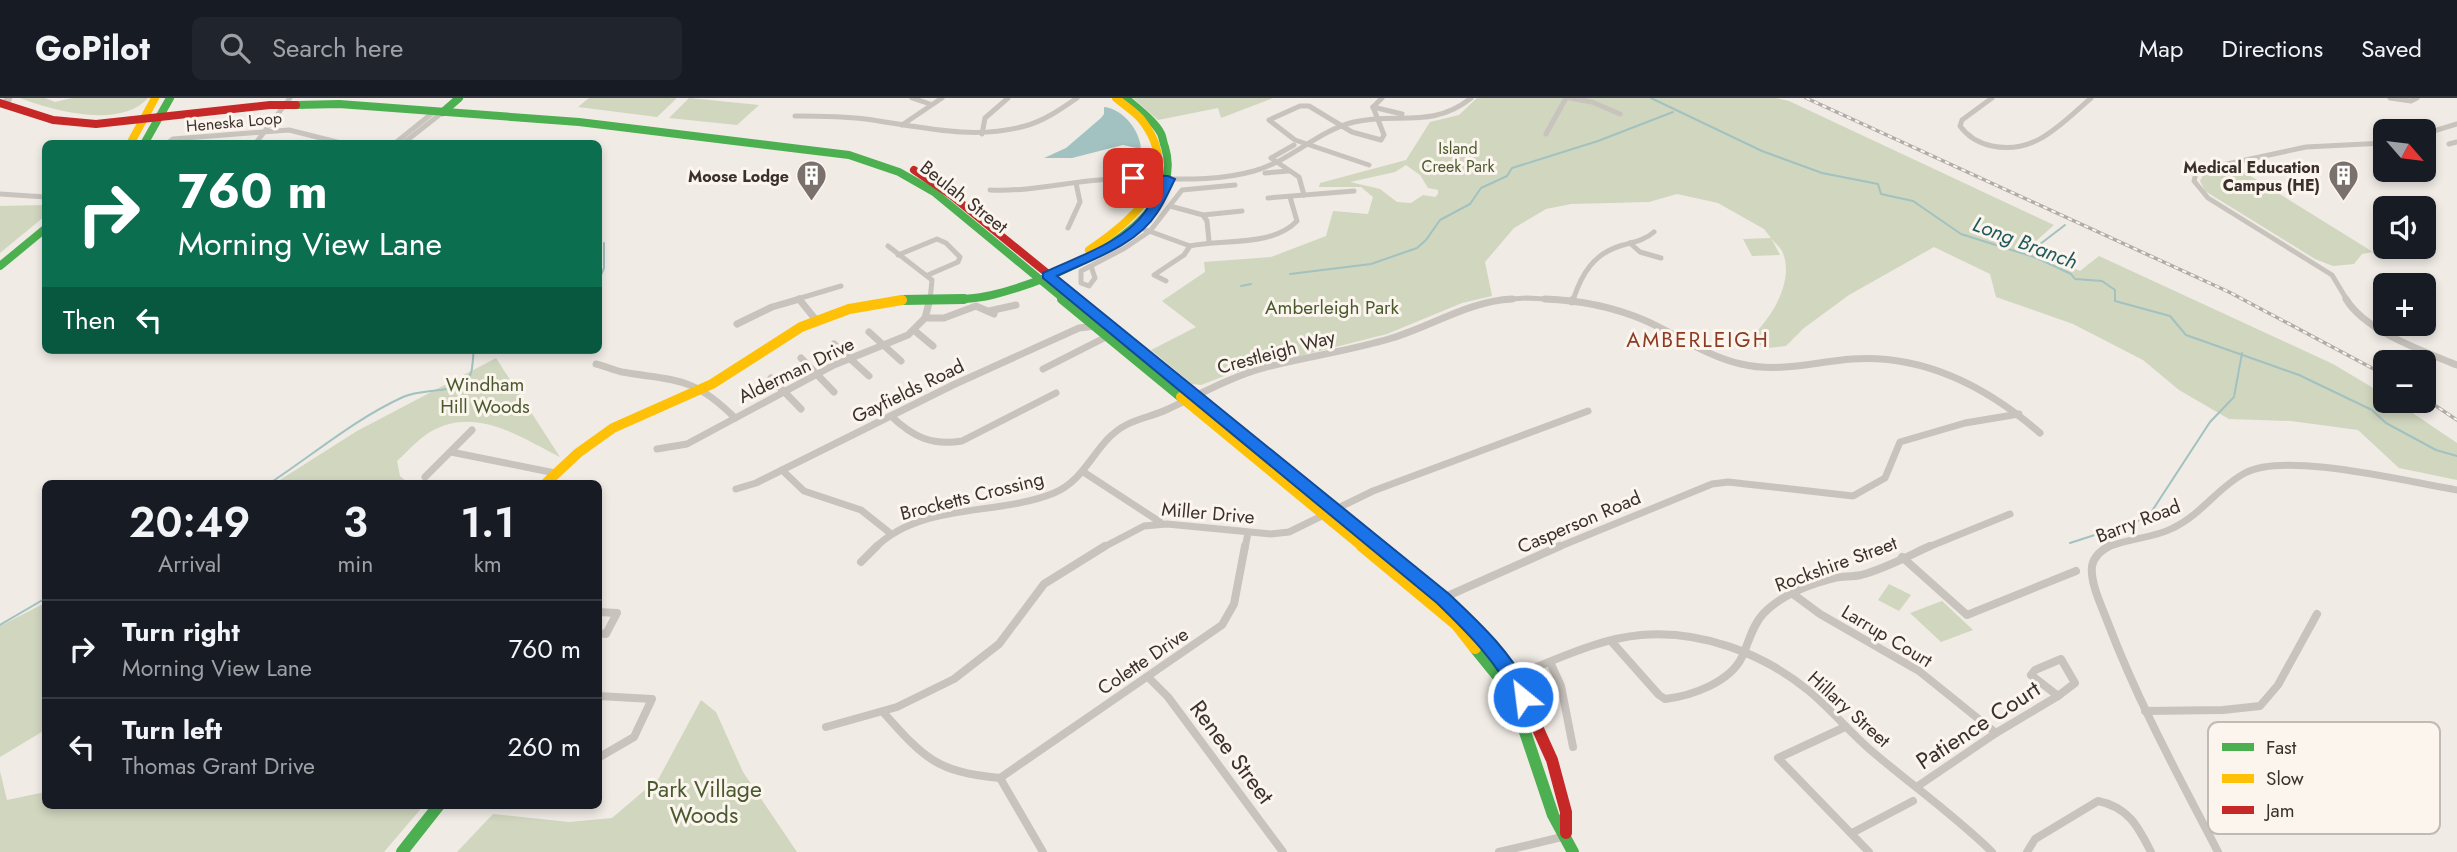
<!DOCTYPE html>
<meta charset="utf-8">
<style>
body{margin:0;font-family:Jost,sans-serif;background:#20242c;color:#f1f3f6;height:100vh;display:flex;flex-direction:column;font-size:26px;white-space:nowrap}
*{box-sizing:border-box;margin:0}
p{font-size:23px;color:#9ea1a6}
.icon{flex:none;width:38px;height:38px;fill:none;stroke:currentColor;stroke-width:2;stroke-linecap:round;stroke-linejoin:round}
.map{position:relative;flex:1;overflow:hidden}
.panel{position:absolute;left:42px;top:382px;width:560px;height:329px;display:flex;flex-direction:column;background:#171b24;border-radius:10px;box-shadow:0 4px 10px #0003}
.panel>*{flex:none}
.guide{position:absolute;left:42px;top:42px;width:560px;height:214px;border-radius:10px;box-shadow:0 4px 10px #0003;background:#0b6e4f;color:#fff;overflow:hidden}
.needle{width:46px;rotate:118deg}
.fabs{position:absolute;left:2373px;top:21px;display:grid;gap:14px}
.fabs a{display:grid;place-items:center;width:63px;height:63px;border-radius:10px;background:#171b24;box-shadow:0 4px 10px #0003;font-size:35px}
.pin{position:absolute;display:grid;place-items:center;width:60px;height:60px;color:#fff;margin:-30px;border-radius:14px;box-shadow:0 4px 10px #0006}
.me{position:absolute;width:77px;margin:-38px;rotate:331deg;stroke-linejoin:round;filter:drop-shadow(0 0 5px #0008)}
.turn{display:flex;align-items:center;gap:24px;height:147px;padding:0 21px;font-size:32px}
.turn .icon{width:91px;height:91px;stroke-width:2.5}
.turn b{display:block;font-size:49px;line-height:60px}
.then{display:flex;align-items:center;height:66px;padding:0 21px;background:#0003;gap:14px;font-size:26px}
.eta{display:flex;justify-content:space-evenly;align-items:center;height:119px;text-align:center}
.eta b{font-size:42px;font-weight:600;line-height:49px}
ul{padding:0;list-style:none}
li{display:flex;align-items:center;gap:21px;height:98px;padding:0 21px;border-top:2px solid #363941}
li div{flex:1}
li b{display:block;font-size:26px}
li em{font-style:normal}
header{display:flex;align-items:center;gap:42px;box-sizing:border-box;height:98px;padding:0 35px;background:#171b24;border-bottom:2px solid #363941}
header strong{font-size:33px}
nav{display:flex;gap:38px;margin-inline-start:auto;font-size:24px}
.search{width:490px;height:63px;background:#20242c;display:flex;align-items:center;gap:18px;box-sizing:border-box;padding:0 24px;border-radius:10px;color:#9ea1a6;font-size:26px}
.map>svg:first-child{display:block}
.green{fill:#d1d6bf;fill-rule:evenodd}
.water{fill:#a1c2c1}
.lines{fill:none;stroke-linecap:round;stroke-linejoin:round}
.stream{stroke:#a1c2c1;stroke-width:2}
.secondary-tunnel{stroke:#ccc6c0;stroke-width:8;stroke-dasharray:8 4.5;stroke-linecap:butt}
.street-far2{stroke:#c9c3be;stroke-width:5}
.street-far1{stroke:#c9c3be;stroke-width:7}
.street{stroke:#c9c3be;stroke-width:8}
.fast-far2{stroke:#4caf50;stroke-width:8}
.fast-far1{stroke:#4caf50;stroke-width:10}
.fast{stroke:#4caf50;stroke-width:12}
.slow-far2{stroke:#ffc107;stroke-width:8}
.slow-far1{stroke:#ffc107;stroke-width:10}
.slow{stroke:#ffc107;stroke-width:12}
.jam-far2{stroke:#c62828;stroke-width:8}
.jam-far1{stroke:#c62828;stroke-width:10}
.jam{stroke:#c62828;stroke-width:12}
.rail-casing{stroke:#b1aca8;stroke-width:3.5}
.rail{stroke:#fbf5ee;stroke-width:2;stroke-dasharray:4.5;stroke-linecap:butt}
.route{fill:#1a73e8;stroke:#114b97;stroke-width:2}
.labels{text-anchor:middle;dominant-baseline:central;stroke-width:6;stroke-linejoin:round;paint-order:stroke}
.far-street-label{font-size:16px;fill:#3b302b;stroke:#fbf5ee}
.far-park-label{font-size:16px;fill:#4a5a2e;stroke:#fbf5ee}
.far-poi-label{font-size:16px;font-weight:bold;fill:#3b302b;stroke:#fbf5ee;text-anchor:end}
.street-label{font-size:19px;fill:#3b302b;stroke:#fbf5ee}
.park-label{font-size:19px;fill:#4a5a2e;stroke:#fbf5ee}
.water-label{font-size:21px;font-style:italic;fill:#1f5a5e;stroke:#fbf5ee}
.neighbourhood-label{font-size:21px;letter-spacing:2px;fill:#8c3b22;stroke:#fbf5ee}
.near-street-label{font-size:23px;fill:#3b302b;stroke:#fbf5ee}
.near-park-label{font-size:23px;fill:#4a5a2e;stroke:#fbf5ee}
.key{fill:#fbf5ee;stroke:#c1bab4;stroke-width:2}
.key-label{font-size:19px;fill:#3b302b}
</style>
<header>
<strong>GoPilot</strong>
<div class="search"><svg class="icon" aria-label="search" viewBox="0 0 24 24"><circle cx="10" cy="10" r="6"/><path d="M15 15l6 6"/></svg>Search here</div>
<nav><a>Map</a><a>Directions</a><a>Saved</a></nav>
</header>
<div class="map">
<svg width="2457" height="754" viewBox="0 0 2457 754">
<rect width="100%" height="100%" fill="#f0ebe5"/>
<g class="green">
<path d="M20 0H45L55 4 72 0H148C121 31 54 13 20 0Z"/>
<path d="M589 0H676V1L657 19 578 9Z"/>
<path d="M689 0H690L759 7 737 27 669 20Z"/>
<path d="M1133 0H1273L1221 20 1218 10 1158 22Z"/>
<path d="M1477 0H1776L1789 3 2054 127 2028 150 2080 173 2099 158 2333 266 2385 297V303H2395L2457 345V382L2399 370 2358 332 2291 323 2229 321 2179 292 2143 262 2073 226 1996 199 1990 176 1934 149 1849 197 1804 230 1786 248 1767 250 1748 242C1770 223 1796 183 1782 153 1780 149 1774 144 1771 140L1780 157 1752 158 1743 141 1771 140 1764 131 1718 105 1677 96 1649 104 1571 106 1546 111 1514 130 1485 164 1492 198 1462 205 1387 236 1232 275 1201 287 1192 286 1151 252 1196 229 1162 203 1205 174 1204 164 1271 159 1326 138 1333 113 1368 116 1373 99 1361 89H1319L1320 85 1406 62 1430 24 1459 17ZM1406 67 1420 77 1428 90 1438 92V96L1435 99 1423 97 1411 105 1397 104 1380 91 1350 84 1395 74Z"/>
<path d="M2230 69 2241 72 2373 154 2362 156 2354 166 2333 168 2315 161 2205 93 2200 83 2204 75Z"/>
<path d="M45 107V118L0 155V108Z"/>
<path d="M496 260 560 359C520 339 475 307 430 334 418 341 407 354 397 363L400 378 408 385H275L357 333Z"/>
<path d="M1889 486 1911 497 1899 513 1878 502Z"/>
<path d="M1942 503 1973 532 1941 544 1910 515Z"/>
<path d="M45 505V632L0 659V528Z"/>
<path d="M701 602 716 614 743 674 797 754H457L493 716 569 724 612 720 659 680Z"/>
<path d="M0 673 7 702 45 694 46 707H424L384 754H0Z"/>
</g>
<path class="water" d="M1104 9C1123 11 1140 32 1141 51L1123 47 1072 60H1044L1066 50 1101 20 1104 16Z"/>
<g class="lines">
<g class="stream">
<path d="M1651 0 1762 53 1822 75 1878 86 1881 96 1913 103 1961 136 2037 160 2071 176 2075 181 2102 183 2115 192V203L2170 218 2186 237 2299 277 2372 312 2386 325 2436 352 2457 358"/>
<path d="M2027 156 2065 127"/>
<path d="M1290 176 1371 166 1417 150 1426 142 1440 122 1470 106 1481 90 1507 78 1512 70 1598 43 1673 14"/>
<path d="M598 184 604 170V145"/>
<path d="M1241 188 1251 186"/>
<path d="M270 385C314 356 355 321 403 299 422 290 449 296 466 283 474 276 472 262 474 252"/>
<path d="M2070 445 2138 423 2150 416 2210 324 2234 299 2242 255"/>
<path d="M0 527 46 500"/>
</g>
<path class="secondary-tunnel" d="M4 0 12 3"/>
<g class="street-far2">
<path d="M912 0 930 6"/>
<path d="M1570 0 1592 4 1620 16"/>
<path d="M1992 0 1962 22 1960 28C1968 39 1978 45 1992 48 2035 57 2061 26 2091 0"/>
<path d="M2390 0 2411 3 2417 0"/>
<path d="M1373 9 1402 16"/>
<path d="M1373 9 1382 0"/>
<path d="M795 18C818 18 842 18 865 21 918 28 972 43 1025 28 1044 23 1061 11 1077 0"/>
<path d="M902 27 942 0"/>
<path d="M982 36 985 20 1008 0"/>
<path d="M1546 36 1566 0"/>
<path d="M2424 36 2457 26"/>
<path d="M406 43 443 14"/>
<path d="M167 46 173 41 289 32 345 46"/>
<path d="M255 46 290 0"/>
<path d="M394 46 435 13"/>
<path d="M2449 46 2457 44"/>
<path d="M1294 47 1271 60 1299 79 1304 97"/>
<path d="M1369 67 1295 42 1269 22 1300 8H1309L1352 34 1381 42 1384 37 1373 9"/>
<path d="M1265 75 1289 73"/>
<path d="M990 92C1032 94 1070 83 1111 81 1159 79 1208 86 1254 73 1291 63 1317 33 1354 24 1397 14 1433 31 1471 0"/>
<path d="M0 96 46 99"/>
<path d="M1268 100 1354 93"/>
<path d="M1170 108 1203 117 1207 123 1209 143"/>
<path d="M1203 117 1242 113"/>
<path d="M1138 129 1190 148"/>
<path d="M1068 130 1080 104 1076 85"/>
<path d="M1630 145 1640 154 1661 160"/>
<path d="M888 148 932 182 930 202"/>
<path d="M898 157 937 141 946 145 960 159 958 164 928 177"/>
<path d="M1091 168 1095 180 1089 188 1081 185V173L1125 150 1150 133 1182 92 1235 87"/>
<path d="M1166 183 1154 177 1184 157 1190 148C1223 141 1272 149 1297 123L1290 99"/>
<path d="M794 202 841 188"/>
<path d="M1499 202 1527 200 1564 202"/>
<path d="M1573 202C1582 175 1594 155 1623 147 1635 144 1645 142 1654 134"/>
<path d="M2347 202 2332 177 2208 100 2194 83 2196 75 2204 71 2306 49 2385 45"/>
</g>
<g class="street-far1">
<path d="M799 201 816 222"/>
<path d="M1545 201C1578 202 1613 209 1644 222 1676 236 1706 258 1741 266 1779 275 1814 264 1852 261 1924 256 1987 289 2040 335"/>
<path d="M2346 201C2365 233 2423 253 2457 267"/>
<path d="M1572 204 1573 201"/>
<path d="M989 213 1016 207"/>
<path d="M925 220H944L976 208 994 216"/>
<path d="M737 226 772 209 800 201"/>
<path d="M915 233 933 248"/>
<path d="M869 234 901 263"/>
<path d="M834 246 869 278"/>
<path d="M801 260 834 294"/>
<path d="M596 266C605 268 613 272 622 274 676 283 693 278 735 320"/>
<path d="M1043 271 1108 238"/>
<path d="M771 280 801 311"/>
<path d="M891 318C913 339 932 348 962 343L1056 295"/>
<path d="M657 351 687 346 834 267 908 237 925 220 930 201"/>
<path d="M451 354 555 375"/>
<path d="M782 372 804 393 861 412 890 435"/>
<path d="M1085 375 1160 424"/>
<path d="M425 379 472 332"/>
<path d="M736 391 756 385 953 287 1079 230 1096 228"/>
<path d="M875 450C921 404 998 418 1054 395 1088 381 1095 343 1126 327 1139 320 1153 318 1166 312 1199 297 1228 280 1263 270 1305 259 1349 253 1392 240 1432 228 1469 203 1512 201"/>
<path d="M1102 450 1144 428 1167 426 1271 436 1289 434 1373 393 1588 313"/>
<path d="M1245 450 1248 435"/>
<path d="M1556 450 1712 386 1728 384 1853 398 1885 380 1900 344 1965 325 2019 316"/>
<path d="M1926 450 2010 416"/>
<path d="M2106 450C2127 440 2152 441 2173 430 2201 417 2218 389 2245 375 2285 353 2408 384 2457 392"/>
</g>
<g class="street">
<path d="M2109 448C2101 453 2094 458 2092 468 2090 485 2102 509 2108 525 2138 604 2179 679 2218 754"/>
<path d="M1902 459 1967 517 2076 473"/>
<path d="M861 464 877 448"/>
<path d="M1793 496 1820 516 1919 573 1996 635"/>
<path d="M1443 500 1560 448"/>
<path d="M598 514 617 515 606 536 598 535"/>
<path d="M1611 543 1659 597 1665 601C1692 598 1730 584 1742 559 1749 544 1752 528 1763 516 1781 497 1810 486 1834 480 1843 478 1852 479 1861 477 1884 471 1908 458 1930 448"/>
<path d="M2061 561 2075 585 2058 598 2031 577 2035 572Z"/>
<path d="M1550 564 1561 588 1573 649"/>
<path d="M1148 579 1168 599 1283 754"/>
<path d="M1510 579C1553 564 1595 541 1641 537 1701 532 1763 555 1809 593 1832 612 1851 636 1874 655 1913 688 1955 718 1992 754"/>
<path d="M598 598 652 601 634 639 598 660"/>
<path d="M2145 613 2223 612 2260 608 2278 587 2317 516"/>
<path d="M883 614C924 660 936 674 1000 680"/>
<path d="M826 629 897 609 954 581 999 546 1044 486 1105 448"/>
<path d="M1845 629 1778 660 1869 754"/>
<path d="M1000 680 1222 527 1234 506 1245 448"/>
<path d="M1000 680 1043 754"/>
<path d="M1918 688 1996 635 2058 598"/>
<path d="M1852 735 1913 703"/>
<path d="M1499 754 1566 738"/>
<path d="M2027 754 2035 741 2098 703C2128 709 2138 728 2151 754"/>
</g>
<g class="fast-far2">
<path d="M296 7 339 6 579 24 849 57 899 74 934 94 1065 202"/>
<path d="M443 14 459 0"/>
<path d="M144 46 170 0"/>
<path d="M0 168 46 130"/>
<path d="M902 202C932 200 963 204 992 197 1051 183 1189 127 1165 49 1163 45 1163 38 1160 34 1153 21 1136 10 1126 0"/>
</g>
<g class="fast-far1">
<path d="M1062 201 1181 299"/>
<path d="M902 202 964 201"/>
<path d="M1111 228 1382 450"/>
</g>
<g class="fast">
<path d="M1380 448 1448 504"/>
<path d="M1475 550 1501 582 1523 628 1553 717 1573 754"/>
<path d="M402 754 439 707"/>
</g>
<g class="slow-far2">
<path d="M130 46 155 0"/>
<path d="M1089 152C1135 121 1186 78 1141 21 1134 13 1124 7 1116 0"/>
</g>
<g class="slow-far1">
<path d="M1181 299 1364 450"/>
<path d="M546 385 578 355 613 330 712 286 801 229 849 211 902 202"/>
</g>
<path class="slow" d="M1362 448 1457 527 1475 550"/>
<g class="jam-far2">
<path d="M0 5 53 22 96 26 270 7H296"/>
<path d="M914 72 951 97 1080 202"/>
</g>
<path class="jam-far1" d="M1078 201 1111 228"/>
<path class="jam" d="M1448 504 1480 536 1514 578 1552 662 1566 714V735"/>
<defs>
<g id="rail">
<path d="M1806 0 2229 194 2385 277"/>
<path d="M2424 300 2457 322"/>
</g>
</defs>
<use href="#rail" class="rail-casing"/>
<use href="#rail" class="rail"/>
</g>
<path class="route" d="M1133 77 1168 78 1175 81C1169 93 1164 105 1157 115 1136 148 1090 162 1057 178L1449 496C1482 527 1514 557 1533 599L1530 604 1523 607 1517 604C1496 563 1470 537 1437 505L1043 180V175C1076 159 1123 145 1145 114 1151 105 1156 94 1161 85L1128 83V78Z"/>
<defs>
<symbol id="building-pin" viewBox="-11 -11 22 30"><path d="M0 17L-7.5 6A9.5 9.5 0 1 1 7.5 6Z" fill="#7a716c" stroke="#fbf5ee"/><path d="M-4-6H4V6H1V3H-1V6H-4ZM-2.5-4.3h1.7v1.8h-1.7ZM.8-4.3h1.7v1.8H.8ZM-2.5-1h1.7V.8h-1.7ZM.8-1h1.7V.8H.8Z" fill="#fff"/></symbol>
</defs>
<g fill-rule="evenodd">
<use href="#building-pin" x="794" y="60" width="35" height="47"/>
<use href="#building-pin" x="2326" y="60" width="35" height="47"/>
</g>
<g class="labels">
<g class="far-street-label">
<text transform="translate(234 24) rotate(-5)">Heneska Loop</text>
</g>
<g class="far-park-label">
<text x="1458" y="50">Island<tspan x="1458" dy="18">Creek Park</tspan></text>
</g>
<g class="far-poi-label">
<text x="2320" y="69">Medical Education<tspan x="2320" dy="18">Campus (HE)</tspan></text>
<text x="789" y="78">Moose Lodge</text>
</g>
<g class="street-label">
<text transform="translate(964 99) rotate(38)">Beulah Street</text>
<text transform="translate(1276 254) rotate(-15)">Crestleigh Way</text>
<text transform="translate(796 272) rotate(-26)">Alderman Drive</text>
<text transform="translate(908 293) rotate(-26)">Gayfields Road</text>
<text transform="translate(972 398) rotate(-14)">Brocketts Crossing</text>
<text transform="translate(1208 415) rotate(5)">Miller Drive</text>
<text transform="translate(2138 423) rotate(-21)">Barry Road</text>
<text transform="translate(1579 424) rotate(-23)">Casperson Road</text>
<text transform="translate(1836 466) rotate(-20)">Rockshire Street</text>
<text transform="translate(1887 538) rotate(31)">Larrup Court</text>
<text transform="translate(1143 563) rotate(-34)">Colette Drive</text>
<text transform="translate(1849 611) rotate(42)">Hillary Street</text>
</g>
<g class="park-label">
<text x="1332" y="209">Amberleigh Park</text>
<text x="485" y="286">Windham<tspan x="485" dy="22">Hill Woods</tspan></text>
</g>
<g class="water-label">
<text transform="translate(2025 145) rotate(21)">Long Branch</text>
</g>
<g class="neighbourhood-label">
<text x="1698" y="242">AMBERLEIGH</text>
</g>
<g class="near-street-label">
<text transform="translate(1978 627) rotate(-33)">Patience Court</text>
<text transform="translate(1232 654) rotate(53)">Renee Street</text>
</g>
<g class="near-park-label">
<text x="704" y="691">Park Village<tspan x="704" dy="26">Woods</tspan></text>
</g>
</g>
<rect x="2208" y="624" width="232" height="112" rx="10" class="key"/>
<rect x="2222" y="645" width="32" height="8" fill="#4caf50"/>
<rect x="2222" y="676" width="32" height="9" fill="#ffc107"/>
<rect x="2222" y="708" width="32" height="8" fill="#c62828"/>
<g class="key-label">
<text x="2266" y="656">Fast</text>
<text x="2266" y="687">Slow</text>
<text x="2266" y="719">Jam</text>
</g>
</svg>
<div class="fabs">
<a><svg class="needle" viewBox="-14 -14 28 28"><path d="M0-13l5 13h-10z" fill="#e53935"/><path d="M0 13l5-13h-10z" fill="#9ea1a6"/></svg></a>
<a><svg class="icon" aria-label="sound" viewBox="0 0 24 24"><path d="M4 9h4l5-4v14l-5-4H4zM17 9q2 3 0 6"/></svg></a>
<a>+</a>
<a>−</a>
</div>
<div class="pin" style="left:1133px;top:80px;background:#d93025"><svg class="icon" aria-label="arrive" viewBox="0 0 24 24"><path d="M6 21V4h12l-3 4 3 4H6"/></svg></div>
<svg class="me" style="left:1523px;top:599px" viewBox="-20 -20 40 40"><circle r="17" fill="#1a73e8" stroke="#fff" stroke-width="3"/><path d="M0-11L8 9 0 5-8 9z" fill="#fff"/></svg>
<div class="guide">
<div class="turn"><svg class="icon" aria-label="right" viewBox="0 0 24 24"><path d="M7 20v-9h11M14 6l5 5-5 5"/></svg><div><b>760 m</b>Morning View Lane</div></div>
<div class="then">Then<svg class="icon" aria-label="left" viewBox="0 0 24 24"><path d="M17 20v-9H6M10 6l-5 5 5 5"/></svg></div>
</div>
<section class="panel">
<div class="eta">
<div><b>20:49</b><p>Arrival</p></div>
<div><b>3</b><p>min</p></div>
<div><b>1.1</b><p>km</p></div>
</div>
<ul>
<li><svg class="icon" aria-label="right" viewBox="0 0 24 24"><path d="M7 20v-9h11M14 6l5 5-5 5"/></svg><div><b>Turn right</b><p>Morning View Lane</p></div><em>760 m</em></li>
<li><svg class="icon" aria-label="left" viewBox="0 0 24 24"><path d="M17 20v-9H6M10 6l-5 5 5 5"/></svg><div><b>Turn left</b><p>Thomas Grant Drive</p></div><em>260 m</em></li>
</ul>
</section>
</div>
